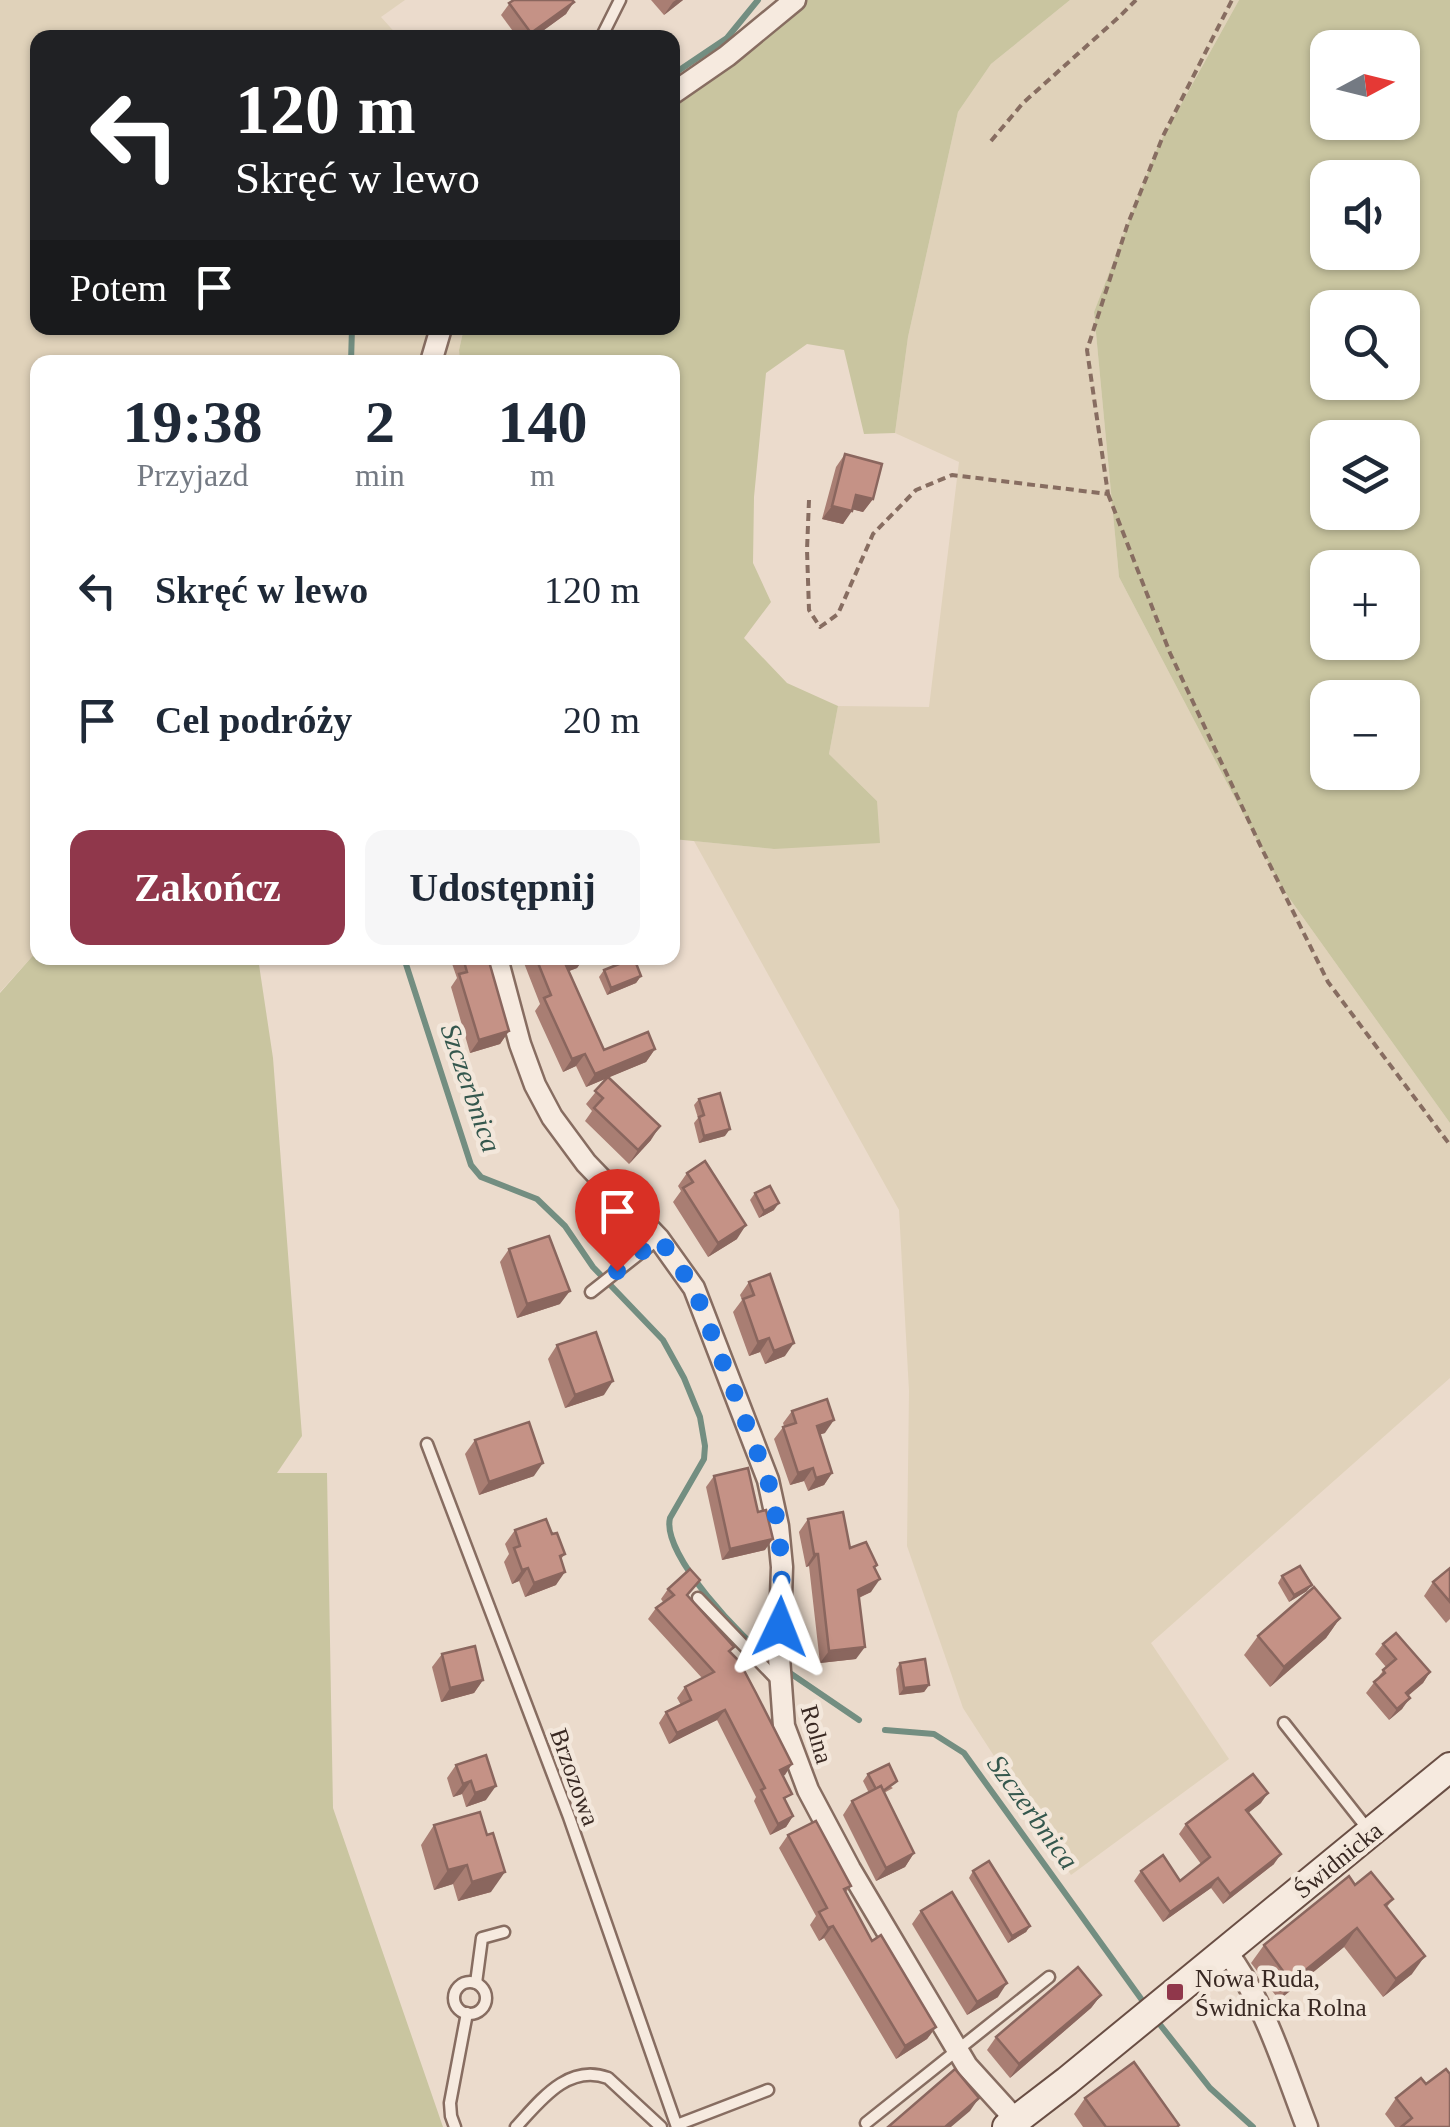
<!DOCTYPE html>
<html lang="pl">
<meta charset="utf-8">
<style>
body{margin:0;font-family:"Times New Roman",serif;background:#f6f6f7;color:#1f2937;height:100vh;display:flex;flex-direction:column;font-size:38px;white-space:nowrap}
*{box-sizing:border-box;margin:0}
p{font-size:32px;color:#747a83}
.icon{flex:none;width:55px;height:55px;fill:none;stroke:currentColor;stroke-width:2;stroke-linecap:round;stroke-linejoin:round}
.map{position:relative;flex:1;overflow:hidden}
.sheet{position:absolute;left:30px;top:355px;width:650px;height:610px;display:flex;flex-direction:column;background:#fff;border-radius:20px;box-shadow:0 2px 8px #0004}
.sheet>*{flex:none}
.banner{position:absolute;left:30px;top:30px;width:650px;height:305px;border-radius:20px;box-shadow:0 2px 8px #0004;background:#202124;color:#fff;overflow:hidden}
.needle{width:65px;rotate:83deg}
.tools{position:absolute;left:1310px;top:30px;display:grid;gap:20px}
.tools a{display:grid;place-items:center;width:110px;height:110px;border-radius:20px;background:#fff;box-shadow:0 2px 8px #0004;font-size:50px}
.pin{position:absolute;display:grid;place-items:center;width:85px;height:85px;color:#fff;margin:-102px -42px;border-radius:50% 50% 50% 0;rotate:-45deg;box-shadow:0 0 10px #0007}
.pin .icon{rotate:45deg}
.me{position:absolute;width:110px;margin:-55px;rotate:2deg;stroke-linejoin:round;filter:drop-shadow(0 0 8px #0008)}
.turn{display:flex;align-items:center;gap:35px;height:210px;padding:0 40px;font-size:45px}
.turn .icon{width:130px;height:130px;stroke-width:2.5}
.turn b{display:block;font-size:70px;line-height:85px}
.then{display:flex;align-items:center;height:95px;padding:0 40px;background:#0003;gap:20px;font-size:38px}
.eta{display:flex;justify-content:space-evenly;align-items:center;height:170px;text-align:center}
.eta b{font-size:60px;font-weight:700;line-height:70px}
.action{display:flex;gap:20px;margin-top:auto;padding:20px 40px}
.action a{flex:1;height:115px;border-radius:20px;background:#90374b;color:#fff;font-size:40px;font-weight:700;line-height:115px;text-align:center}
.action a+a{background:#f6f6f7;color:#1f2937}
ul{padding:0;list-style:none}
li{display:flex;align-items:center;gap:30px;height:130px;padding:0 40px}
li div{flex:1}
li b{display:block;font-size:38px}
li em{font-style:normal}
.map>svg:first-child{display:block}
.farmland{fill:#e0d2ba}
.green{fill:#c9c5a0;fill-rule:evenodd}
.lines{fill:none;stroke-linecap:round;stroke-linejoin:round}
.stream{stroke:#738e81;stroke-width:6}
.lane-casing{stroke:#876d61;stroke-width:15}
.street-casing{stroke:#876d61;stroke-width:25}
.secondary-casing{stroke:#694e44;stroke-width:32}
.path{stroke:#876d61;stroke-width:4;stroke-dasharray:8 5;stroke-linecap:butt}
.lane{stroke:#f6eadf;stroke-width:10}
.street{stroke:#f6eadf;stroke-width:20}
.secondary{stroke:#f6eadf;stroke-width:28}
.wall{fill:#a97e73}
.shaded-wall{fill:#8a665e}
.building{fill:#c59286;stroke:#8a665e;stroke-width:2.5}
.route{stroke:#1a73e8;stroke-width:18;stroke-dasharray:0 32.4}
.poi-dot{fill:#90374b;stroke:#f3e7db;stroke-width:4}
.labels{text-anchor:middle;dominant-baseline:central;stroke-width:9;stroke-linejoin:round;paint-order:stroke}
.street-label{font-size:25px;fill:#392923;stroke:#f3e7db}
.poi-label{font-size:25px;fill:#392923;stroke:#f3e7db;text-anchor:start}
.water-label{font-size:28px;font-style:italic;fill:#34574d;stroke:#f3e7db}
</style>
<div class="map">
<svg width="1450" height="2127" viewBox="0 0 1450 2127">
<rect width="100%" height="100%" fill="#ebdbcc"/>
<g class="farmland">
<path d="M0 0H405L381 17 399 37 38 38V328H464L459 350 460 362H38L37 951 0 992Z"/>
<path d="M1070 0H1239L1158 146 1094 312 1119 577 1282 888 1450 1123V1378L1151 1643 1229 1759 1071 1875 963 1708 907 1546 909 1391 899 1210 694 841 774 849 877 801 829 754 838 706 929 707 959 462 895 433 908 337 958 112 991 64Z"/>
</g>
<g class="green">
<path d="M795 0H1070L991 64 958 112 908 337 895 433 864 434 844 350 807 344 766 373 754 497 753 563 771 602 744 638 787 683 838 706 829 754 877 801 880 843 774 849 673 839 672 362H460L459 350 464 328H672L673 92Z"/>
<path d="M1239 0H1450V1123L1282 888 1119 577 1094 312 1158 146ZM1328 48H1402V122H1328ZM1328 178H1402V252H1328ZM1328 308H1402V382H1328ZM1328 438H1402V512H1328ZM1328 568H1402V642H1328ZM1328 698H1402V772H1328Z"/>
<path d="M37 951 38 958H258L273 1058 302 1436 277 1473H327L333 1808 443 2127H0V993Z"/>
</g>
<g class="lines">
<g class="stream">
<path d="M672 75 727 38 758 0"/>
<path d="M351 362 352 328"/>
<path d="M404 958 471 1165 481 1177 537 1199 565 1226 593 1267 663 1340 684 1378 700 1417 705 1446 704 1459 670 1518C661 1554 743 1641 773 1661"/>
<path d="M787 1671 859 1720"/>
<path d="M885 1730 934 1734 964 1753 1147 2007"/>
<path d="M1154 2017 1210 2088 1253 2127"/>
</g>
<defs>
<g id="lane">
<path d="M601 38 620 0"/>
<path d="M591 1292 658 1239"/>
<path d="M427 1444 569 1817 677 2127"/>
<path d="M698 1598 779 1682"/>
<path d="M1284 1723 1370 1832"/>
<circle cx="470" cy="1998" r="16"/>
<path d="M476 1983 482 1938 504 1932"/>
<path d="M866 2123 1049 1977"/>
<path d="M677 2125 768 2090"/>
<path d="M455 2127 451 2116 450 2103 467 2013"/>
<path d="M516 2127C540 2101 568 2063 608 2078L661 2127"/>
</g>
<g id="street">
<path d="M672 94 727 56 795 0"/>
<path d="M431 362 441 328"/>
<path d="M497 958 520 1044 535 1085 552 1117 586 1163 659 1239 694 1288 768 1480 778 1526 782 1567 779 1657 784 1726 808 1790 850 1869 967 2066 1016 2120"/>
<path d="M1226 1951C1265 2002 1284 2068 1307 2127"/>
</g>
<path id="secondary" d="M1007 2127 1067 2081 1450 1767"/>
</defs>
<use href="#lane" class="lane-casing"/>
<use href="#street" class="street-casing"/>
<use href="#secondary" class="secondary-casing"/>
<g class="path">
<path d="M991 141 1023 103 1119 17 1136 0"/>
<path d="M1108 494 1170 653 1261 847 1328 982 1450 1145"/>
<path d="M809 500 807 550 809 610 820 627 838 614 873 534 916 490 952 475 1108 494 1087 350 1127 226 1163 136 1232 0"/>
</g>
<use href="#lane" class="lane"/>
<use href="#street" class="street"/>
<use href="#secondary" class="secondary"/>
</g>
<g class="wall">
<path d="M512 0H572L566 14 533 38H518L501 15Z"/>
<path d="M651 0H683L664 15Z"/>
<path d="M845 454 873 499 863 512 852 509 843 524 822 519 836 467Z"/>
<path d="M450 958H488L509 1031 500 1044 470 1053 451 987 457 978Z"/>
<path d="M522 958H584L577 968 569 971 604 1050 655 1049 646 1062 609 1077 651 1140 629 1164 585 1121 592 1111 586 1104 607 1078 586 1087 576 1066 563 1072 535 1011 540 1004Z"/>
<path d="M604 970 641 976 636 983 607 995 599 977Z"/>
<path d="M699 1099 725 1136 699 1143 694 1123 698 1118 694 1105Z"/>
<path d="M687 1173 737 1239 708 1257 673 1202 681 1191 678 1186Z"/>
<path d="M755 1193 774 1210 759 1218 750 1200Z"/>
<path d="M509 1249 560 1304 517 1318 500 1262Z"/>
<path d="M749 1282 785 1356 765 1364 760 1352 749 1356 733 1312 742 1300 740 1295Z"/>
<path d="M557 1345 604 1395 565 1408 548 1359Z"/>
<path d="M792 1411 825 1433 820 1434 832 1473 824 1485 808 1491 804 1481 790 1485 774 1439 784 1426 783 1423Z"/>
<path d="M475 1440 534 1476 479 1495 465 1454Z"/>
<path d="M714 1476 765 1550 722 1560 706 1487Z"/>
<path d="M808 1519 850 1548 875 1568 871 1592 859 1598 856 1659 820 1663 809 1566 806 1567 799 1532Z"/>
<path d="M515 1530 552 1534 565 1554 561 1559 556 1585 525 1597 519 1581 512 1584 504 1562 509 1554 505 1544Z"/>
<path d="M1450 1568V1619L1446 1623 1424 1596 1433 1582Z"/>
<path d="M1282 1576 1307 1591 1289 1602 1278 1583Z"/>
<path d="M668 1589 688 1596 734 1647 730 1652 792 1764 783 1776 786 1803 793 1816 786 1827 770 1835 754 1801 756 1797 717 1720 669 1744 659 1723 666 1712 681 1705 677 1698 685 1687 702 1678 648 1619 656 1608 663 1602 661 1599Z"/>
<path d="M1340 1618 1326 1638 1270 1687 1244 1655 1258 1636Z"/>
<path d="M1383 1644 1430 1672 1423 1683 1408 1696 1402 1709 1389 1720 1366 1693 1386 1667 1375 1654Z"/>
<path d="M442 1654 483 1680 474 1693 441 1702 432 1667Z"/>
<path d="M900 1663 929 1685 924 1692 899 1695 896 1669Z"/>
<path d="M456 1765 486 1800 466 1807 462 1794 453 1797 447 1778Z"/>
<path d="M868 1774 893 1788 884 1793 914 1853 905 1867 876 1881 843 1815 852 1801 869 1793 863 1781Z"/>
<path d="M1261 1803 1248 1813 1274 1864 1223 1904 1211 1888 1163 1922 1134 1881 1141 1871 1180 1881 1201 1864 1179 1834 1186 1824Z"/>
<path d="M434 1825 491 1892 458 1901 453 1884 434 1890 421 1845Z"/>
<path d="M788 1835 851 1886 846 1892 872 1941 936 2027 927 2039 896 2059 824 1938 819 1941 810 1925 816 1916 779 1848Z"/>
<path d="M973 1871 1030 1926 1026 1932 1008 1943 969 1878Z"/>
<path d="M1355 1885 1393 1899 1387 1907 1412 1974 1383 1997 1344 1947 1279 2000 1251 1963 1264 1945Z"/>
<path d="M921 1911 998 1997 967 2015 912 1924Z"/>
<path d="M1101 1995 1091 2008 1010 2078 987 2050 996 2037Z"/>
<path d="M1085 2098 1178 2127H1083L1074 2114Z"/>
<path d="M1396 2098 1450 2127H1395L1385 2114Z"/>
</g>
<g class="shaded-wall">
<path d="M676 0H683L664 15 673 2Z"/>
<path d="M574 2 566 14 533 38H528L531 33Z"/>
<path d="M856 495 873 499 863 512 847 508Z"/>
<path d="M832 506 852 511 843 524 822 519Z"/>
<path d="M580 958H584L577 968 556 976 565 963Z"/>
<path d="M641 976 636 983 607 995 611 988Z"/>
<path d="M509 1031 500 1044 470 1053 479 1040Z"/>
<path d="M655 1049 646 1062 586 1087 595 1074Z"/>
<path d="M585 1054 576 1066 563 1072 572 1059Z"/>
<path d="M660 1126 651 1140 629 1164 638 1150Z"/>
<path d="M730 1129 725 1136 699 1143 704 1136Z"/>
<path d="M779 1203 774 1210 759 1218 764 1211Z"/>
<path d="M746 1225 737 1239 708 1257 718 1243Z"/>
<path d="M570 1291 560 1304 517 1318 527 1304Z"/>
<path d="M769 1338 760 1352 749 1356 758 1342Z"/>
<path d="M794 1343 785 1356 765 1364 774 1351Z"/>
<path d="M613 1381 604 1395 565 1408 575 1395Z"/>
<path d="M834 1420 825 1433 809 1438 817 1426Z"/>
<path d="M543 1463 534 1476 479 1495 489 1482Z"/>
<path d="M813 1468 804 1481 790 1485 798 1473Z"/>
<path d="M832 1473 824 1485 808 1491 816 1478Z"/>
<path d="M773 1539 765 1550 722 1560 730 1549Z"/>
<path d="M814 1554H818L809 1566 806 1567Z"/>
<path d="M528 1568 519 1581 512 1584 522 1570Z"/>
<path d="M565 1572 556 1585 525 1597 534 1583Z"/>
<path d="M880 1579 871 1592 849 1602 858 1590Z"/>
<path d="M1312 1585 1307 1591 1289 1602 1294 1595Z"/>
<path d="M1340 1618 1326 1638 1270 1687 1284 1667Z"/>
<path d="M865 1647 856 1659 820 1663 829 1651Z"/>
<path d="M1430 1672 1423 1683 1398 1704 1406 1693Z"/>
<path d="M483 1680 474 1693 441 1702 450 1688Z"/>
<path d="M929 1685 924 1692 899 1695 904 1688Z"/>
<path d="M1410 1698 1402 1709 1389 1720 1397 1709Z"/>
<path d="M725 1710 717 1720 669 1744 677 1733Z"/>
<path d="M792 1764 785 1775 773 1781 780 1770Z"/>
<path d="M471 1781 462 1794 453 1797 463 1784Z"/>
<path d="M496 1786 486 1800 466 1807 475 1793Z"/>
<path d="M1268 1793 1261 1803 1239 1820 1246 1810Z"/>
<path d="M793 1816 786 1827 770 1835 778 1824Z"/>
<path d="M914 1853 905 1867 876 1881 886 1868Z"/>
<path d="M1281 1854 1274 1864 1223 1904 1230 1894Z"/>
<path d="M467 1865 453 1884 434 1890 448 1870Z"/>
<path d="M505 1872 491 1892 458 1901 472 1882Z"/>
<path d="M1218 1878 1211 1888 1163 1922 1170 1912Z"/>
<path d="M833 1926 824 1938 819 1941 828 1928Z"/>
<path d="M1030 1926 1026 1932 1008 1943 1012 1936Z"/>
<path d="M1357 1928 1344 1947 1279 2000 1291 1982Z"/>
<path d="M1425 1956 1412 1974 1383 1997 1396 1979Z"/>
<path d="M1007 1983 998 1997 967 2015 977 2002Z"/>
<path d="M1101 1995 1091 2008 1010 2078 1019 2064Z"/>
<path d="M936 2027 927 2039 896 2059 905 2046Z"/>
<path d="M979 2098 970 2111 951 2127H945Z"/>
</g>
<g class="building">
<path d="M514 0H572L574 2 531 33 509 3Z"/>
<path d="M845 454 882 464 873 499 856 495 852 511 832 506Z"/>
<path d="M463 958H488L509 1031 479 1040 459 974 467 972Z"/>
<path d="M536 958H580L565 963 604 1050 648 1032 655 1049 595 1074 585 1054 572 1059 544 998 551 995Z"/>
<path d="M634 958 641 976 611 988 604 970Z"/>
<path d="M608 1077 660 1126 638 1150 594 1108 603 1098 595 1091Z"/>
<path d="M720 1093 730 1129 704 1136 699 1117 704 1115 699 1099Z"/>
<path d="M705 1161 746 1225 718 1243 683 1188 693 1182 687 1173Z"/>
<path d="M770 1186 779 1203 764 1211 755 1193Z"/>
<path d="M549 1236 570 1291 527 1304 509 1249Z"/>
<path d="M770 1274 794 1343 774 1351 769 1338 758 1342 743 1299 754 1295 749 1282Z"/>
<path d="M596 1332 613 1381 575 1395 557 1345Z"/>
<path d="M827 1399 834 1420 817 1426 832 1473 816 1478 813 1468 798 1473 783 1427 796 1423 792 1411Z"/>
<path d="M529 1422 543 1463 489 1482 475 1440Z"/>
<path d="M748 1468 758 1512 766 1510 773 1539 730 1549 714 1476Z"/>
<path d="M843 1512 850 1548 866 1542 877 1565 874 1567 880 1579 858 1590 865 1647 829 1651 818 1554H814L808 1519Z"/>
<path d="M546 1519 552 1534 557 1533 565 1554 560 1556 565 1572 534 1583 528 1568 522 1570 514 1548 520 1546 515 1530Z"/>
<path d="M1300 1566 1312 1585 1294 1595 1282 1576Z"/>
<path d="M1450 1568V1602L1433 1582Z"/>
<path d="M690 1569 700 1580 687 1595 734 1647 729 1651 739 1661 756 1693 792 1764 780 1770 792 1794 784 1798 793 1816 778 1824 761 1790 765 1788 725 1710 677 1733 666 1712 691 1700 685 1687 714 1672 656 1608 674 1595 668 1589Z"/>
<path d="M1314 1587 1340 1618 1284 1667 1258 1636Z"/>
<path d="M1396 1633 1430 1672 1406 1693 1410 1698 1397 1709 1374 1682 1385 1673 1383 1670 1396 1659 1383 1644Z"/>
<path d="M475 1646 483 1680 450 1688 442 1654Z"/>
<path d="M925 1659 929 1685 904 1688 900 1663Z"/>
<path d="M486 1755 496 1786 475 1793 471 1781 463 1784 456 1765Z"/>
<path d="M889 1764 897 1781 883 1791 881 1786 876 1789 868 1774Z"/>
<path d="M1253 1774 1268 1793 1246 1810 1281 1854 1230 1894 1218 1878 1170 1912 1141 1871 1163 1855 1180 1881 1210 1857 1186 1824Z"/>
<path d="M881 1786 914 1853 886 1868 852 1801Z"/>
<path d="M480 1812 487 1835 493 1833 505 1872 472 1882 467 1865 448 1870 434 1825Z"/>
<path d="M816 1821 851 1886 844 1889 872 1941 881 1935 936 2027 905 2046 833 1926 828 1928 819 1912 827 1908 788 1835Z"/>
<path d="M989 1861 1030 1926 1012 1936 973 1871Z"/>
<path d="M1371 1872 1393 1899 1385 1905 1425 1956 1396 1979 1357 1928 1291 1982 1264 1945 1349 1876 1355 1885Z"/>
<path d="M952 1892 1007 1983 977 2002 921 1911Z"/>
<path d="M1078 1967 1101 1995 1019 2064 996 2037Z"/>
<path d="M1134 2062 1179 2125 1177 2127H1106L1085 2098Z"/>
<path d="M955 2069 979 2098 945 2127H888Z"/>
<path d="M1446 2069 1450 2074V2127H1401L1412 2118 1396 2098 1421 2078 1426 2084Z"/>
</g>
<g class="lines">
<path class="route" d="M617 1271 659 1238 694 1288 768 1480 778 1526 782 1567 780 1627"/>
</g>
<rect class="poi-dot" x="1165" y="1982" width="20" height="20" rx="5"/>
<g class="labels">
<g class="street-label">
<text transform="translate(817 1734) rotate(74)">Rolna</text>
<text transform="translate(575 1777) rotate(70)">Brzozowa</text>
<text transform="translate(1338 1860) rotate(-39)">Świdnicka</text>
</g>
<g class="poi-label">
<text x="1195" y="1978">Nowa Ruda,<tspan x="1195" dy="29">Świdnicka Rolna</tspan></text>
</g>
<g class="water-label">
<text transform="translate(471 1088) rotate(71)">Szczerbnica</text>
<text transform="translate(1033 1812) rotate(54)">Szczerbnica</text>
</g>
</g>
</svg>
<div class="tools">
<a><svg class="needle" viewBox="-14 -14 28 28"><path d="M0-13l5 13h-10z" fill="#e53935"/><path d="M0 13l5-13h-10z" fill="#747a83"/></svg></a>
<a><svg class="icon" aria-label="sound" viewBox="0 0 24 24"><path d="M4 9h4l5-4v14l-5-4H4zM17 9q2 3 0 6"/></svg></a>
<a><svg class="icon" aria-label="search" viewBox="0 0 24 24"><circle cx="10" cy="10" r="6"/><path d="M15 15l6 6"/></svg></a>
<a><svg class="icon" aria-label="layers" viewBox="0 0 24 24"><path d="M12 4l9 5-9 5-9-5zM3 14l9 5 9-5"/></svg></a>
<a>+</a>
<a>−</a>
</div>
<div class="pin" style="left:617px;top:1271px;background:#d93025"><svg class="icon" aria-label="arrive" viewBox="0 0 24 24"><path d="M6 21V4h12l-3 4 3 4H6"/></svg></div>
<svg class="me" style="left:780px;top:1627px" viewBox="-20 -20 40 40"><path d="M0-17L14 15 0 8-14 15z" fill="#1a73e8" stroke="#fff" stroke-width="4"/></svg>
<div class="banner">
<div class="turn"><svg class="icon" aria-label="left" viewBox="0 0 24 24"><path d="M17 20v-9H6M10 6l-5 5 5 5"/></svg><div><b>120 m</b>Skręć w lewo</div></div>
<div class="then">Potem<svg class="icon" aria-label="arrive" viewBox="0 0 24 24"><path d="M6 21V4h12l-3 4 3 4H6"/></svg></div>
</div>
<section class="sheet">
<div class="eta">
<div><b>19:38</b><p>Przyjazd</p></div>
<div><b>2</b><p>min</p></div>
<div><b>140</b><p>m</p></div>
</div>
<ul>
<li><svg class="icon" aria-label="left" viewBox="0 0 24 24"><path d="M17 20v-9H6M10 6l-5 5 5 5"/></svg><div><b>Skręć w lewo</b></div><em>120 m</em></li>
<li><svg class="icon" aria-label="arrive" viewBox="0 0 24 24"><path d="M6 21V4h12l-3 4 3 4H6"/></svg><div><b>Cel podróży</b></div><em>20 m</em></li>
</ul>
<div class="action"><a>Zakończ</a><a>Udostępnij</a></div>
</section>
</div>
